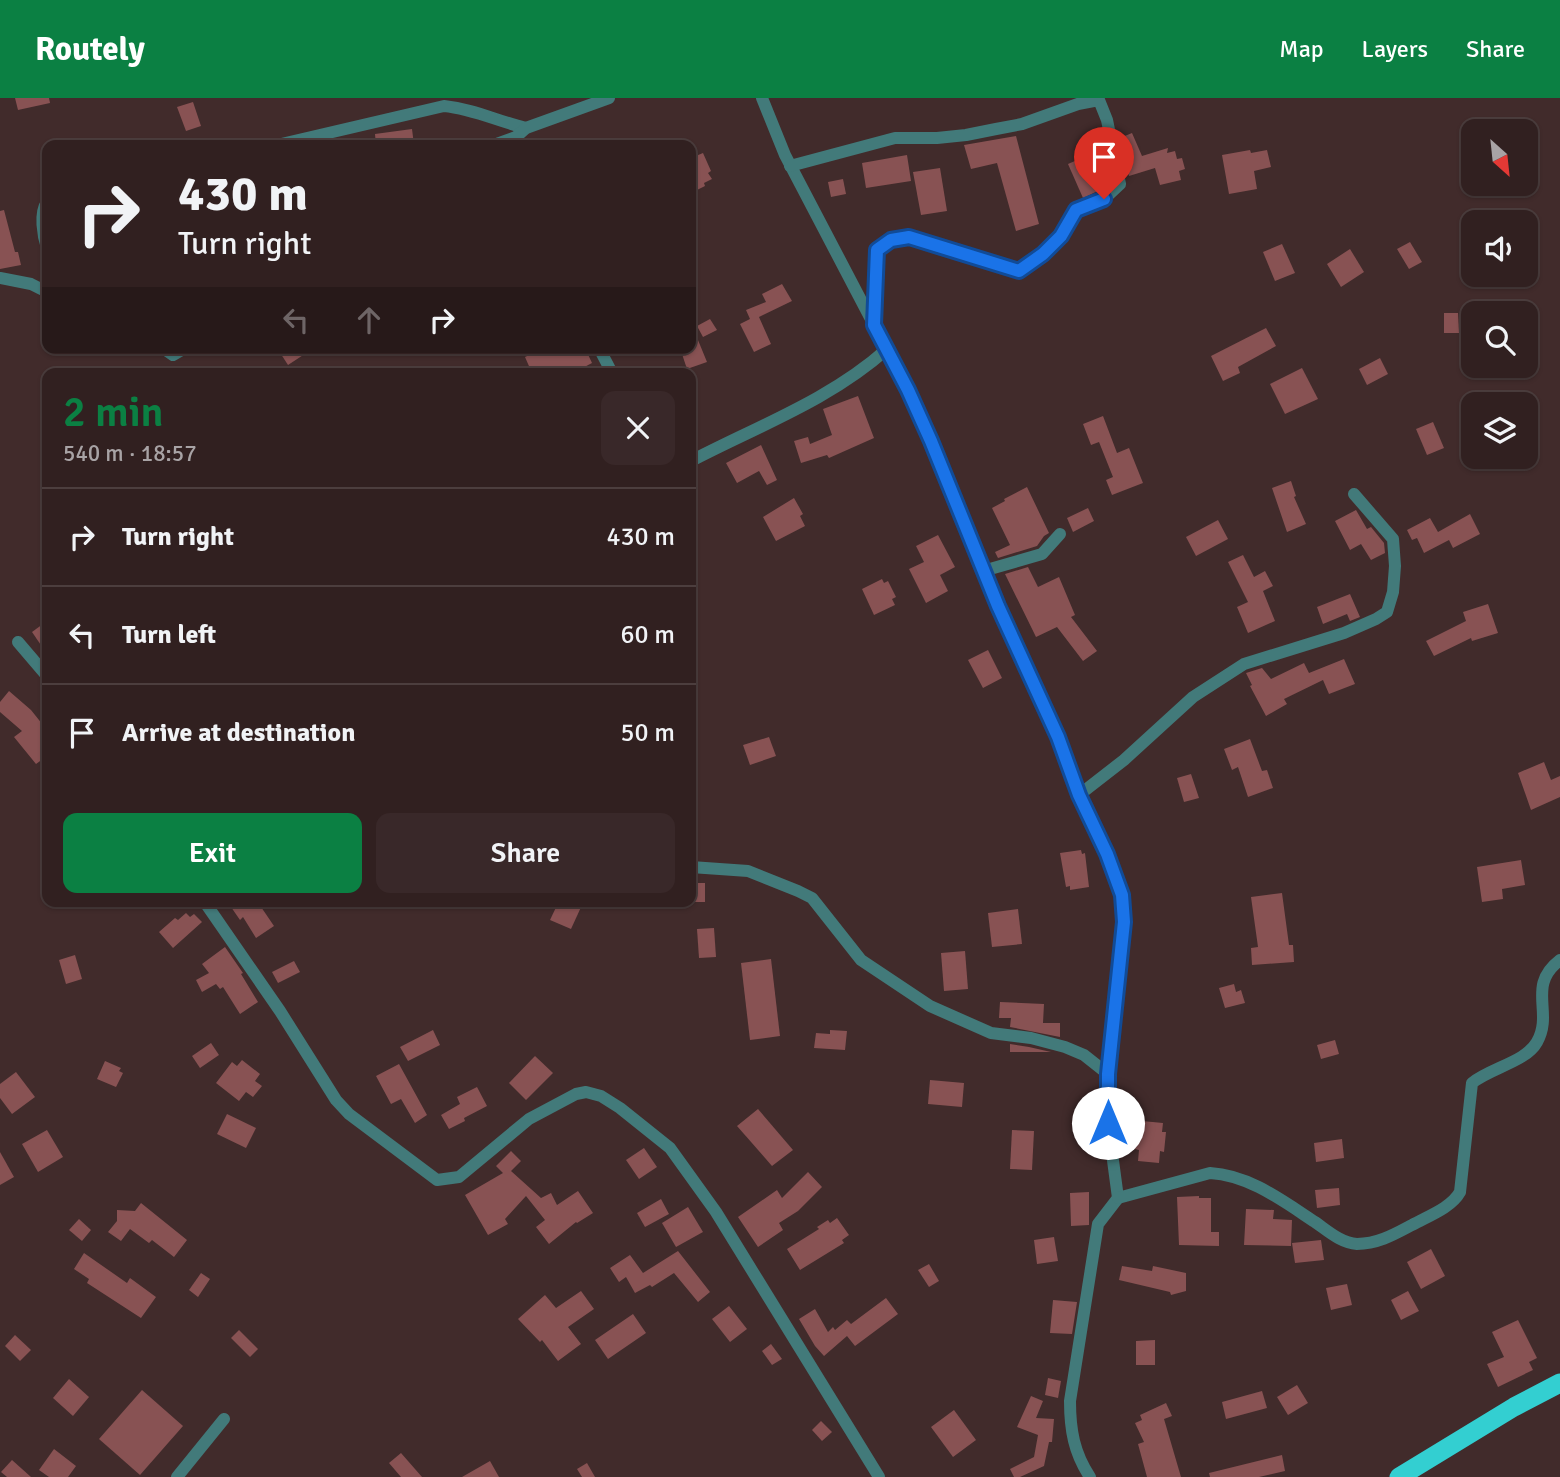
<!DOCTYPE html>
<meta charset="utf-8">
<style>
body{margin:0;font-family:Signika,sans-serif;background:#392829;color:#f1f3f6;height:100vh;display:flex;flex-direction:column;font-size:26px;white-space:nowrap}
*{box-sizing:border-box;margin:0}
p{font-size:23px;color:#a8a3a5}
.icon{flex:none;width:38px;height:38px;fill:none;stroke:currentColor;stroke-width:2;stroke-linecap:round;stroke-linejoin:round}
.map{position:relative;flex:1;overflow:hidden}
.drawer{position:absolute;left:42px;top:270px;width:654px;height:539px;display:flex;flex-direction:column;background:#312020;border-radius:14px;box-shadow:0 2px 5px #0004,0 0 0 2px #4c3e3e}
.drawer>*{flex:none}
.hud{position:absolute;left:42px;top:42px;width:654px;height:214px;border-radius:14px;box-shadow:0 2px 5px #0004,0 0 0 2px #4c3e3e;background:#312020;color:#f1f3f6;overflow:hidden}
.needle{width:46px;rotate:153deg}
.buttons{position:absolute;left:1461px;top:21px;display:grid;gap:14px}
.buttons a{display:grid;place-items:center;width:77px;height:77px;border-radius:14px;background:#312020;box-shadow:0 2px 5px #0004,0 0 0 2px #4c3e3e;font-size:35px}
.pin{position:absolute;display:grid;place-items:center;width:60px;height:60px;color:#fff;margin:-72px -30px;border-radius:50% 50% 50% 0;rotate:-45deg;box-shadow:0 0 7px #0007}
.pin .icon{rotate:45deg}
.me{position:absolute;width:77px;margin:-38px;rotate:0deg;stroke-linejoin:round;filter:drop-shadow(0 0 5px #0008)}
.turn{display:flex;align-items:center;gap:24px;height:147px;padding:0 21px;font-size:32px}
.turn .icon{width:91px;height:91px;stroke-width:2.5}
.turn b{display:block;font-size:49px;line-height:60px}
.lanes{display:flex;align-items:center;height:66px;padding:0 21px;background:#0003;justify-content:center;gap:35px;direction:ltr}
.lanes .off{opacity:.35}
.round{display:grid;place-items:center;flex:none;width:74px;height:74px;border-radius:14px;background:#392829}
.headline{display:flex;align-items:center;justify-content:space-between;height:119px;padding:0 21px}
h1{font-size:42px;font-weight:600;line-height:52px;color:#0b8043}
.cta{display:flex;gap:14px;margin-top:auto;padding:14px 21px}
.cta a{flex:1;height:80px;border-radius:14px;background:#0b8043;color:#fff;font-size:28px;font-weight:600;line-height:80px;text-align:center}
.cta a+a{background:#392829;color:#f1f3f6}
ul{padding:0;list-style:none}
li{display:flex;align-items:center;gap:21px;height:98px;padding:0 21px;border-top:2px solid #4c3e3e}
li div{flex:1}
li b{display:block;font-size:26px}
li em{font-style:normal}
header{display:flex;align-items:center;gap:42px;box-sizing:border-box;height:98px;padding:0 35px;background:#0b8043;color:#fff}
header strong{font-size:33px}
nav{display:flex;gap:38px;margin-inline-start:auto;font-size:24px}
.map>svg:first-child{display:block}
.building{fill:#885253}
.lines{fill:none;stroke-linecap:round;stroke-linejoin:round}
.minor{stroke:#427a7a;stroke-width:12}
.trunk{stroke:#33cfd1;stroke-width:19}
.route-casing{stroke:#114b97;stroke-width:18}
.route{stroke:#1a73e8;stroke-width:12}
</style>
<header>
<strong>Routely</strong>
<nav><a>Map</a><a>Layers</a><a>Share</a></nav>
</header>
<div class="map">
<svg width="1560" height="1379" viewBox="0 0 1560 1379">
<rect width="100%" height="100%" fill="#412b2b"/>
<g class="building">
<path d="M15 0H49L50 5 18 12Z"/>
<path d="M193 4 201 28 186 33 177 9Z"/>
<path d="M412 31 414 47H376L375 36Z"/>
<path d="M1132 35 1142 58 1168 50 1167 55 1175 53 1177 61 1182 60 1185 71 1179 73 1181 82 1160 87 1155 70 1129 78 1120 40Z"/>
<path d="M1016 38 1039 126 1016 133 997 65 971 71 964 47Z"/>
<path d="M1250 52 1251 55 1267 52 1271 69 1254 73 1257 91 1229 96 1222 57Z"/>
<path d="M703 55 711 73 708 75 712 81 704 85 705 88 691 95V60Z"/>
<path d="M1093 55 1107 86 1100 92 1083 100 1068 66Z"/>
<path d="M907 57 911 83 866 90 862 65Z"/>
<path d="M940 70 947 113 921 117 913 74Z"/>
<path d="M843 81 846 96 831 99 828 84Z"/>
<path d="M4 112 15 154H18L21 167 0 171V113Z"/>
<path d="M1410 144 1422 164 1409 171 1397 151Z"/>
<path d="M1282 146 1295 175 1275 183 1263 154Z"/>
<path d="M1350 151 1364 174 1341 189 1327 166Z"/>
<path d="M782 186 792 203 759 219 771 246 754 254 740 226 750 221 746 212 766 204 762 196Z"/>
<path d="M1444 215H1458L1459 235H1444Z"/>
<path d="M710 221 717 232 703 239 697 228Z"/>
<path d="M691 225 707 264 687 271 680 250H691Z"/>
<path d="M1266 230 1276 248 1238 269 1240 275 1223 283 1211 258Z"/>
<path d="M277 250H314L288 267Z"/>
<path d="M544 250H585L592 265 573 275H532L525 259Z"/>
<path d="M1380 260 1388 276 1367 287 1359 271Z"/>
<path d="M1302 270 1318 301 1285 316 1270 286Z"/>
<path d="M858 298 874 340 829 360 827 357 801 365 794 343 808 339 810 346 832 337 823 311Z"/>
<path d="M1103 318 1117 355 1129 350 1143 385 1112 397 1106 382 1113 379 1099 344 1091 347 1083 326Z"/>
<path d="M1433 324 1444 350 1427 357 1416 331Z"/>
<path d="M761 347 777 382 767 387 759 373 737 385 726 365Z"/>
<path d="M1291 383 1296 398 1294 399 1306 426 1287 434 1272 390Z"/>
<path d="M1027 389 1049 435 1044 438 1037 448 998 460 995 454 1010 447 992 410 1005 403 1004 401Z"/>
<path d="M794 400 803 416 800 418 805 428 776 443 763 419Z"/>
<path d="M1088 410 1094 423 1073 434 1067 420Z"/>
<path d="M1356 412 1367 431 1371 429 1384 445 1385 455 1371 462 1361 446 1350 452 1335 423Z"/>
<path d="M1470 416 1480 436 1453 450 1449 442 1424 455 1417 440 1412 442 1407 432 1430 420 1438 434Z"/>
<path d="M1218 422 1228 441 1196 458 1186 439Z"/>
<path d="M938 437 955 469 940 477 948 493 926 505 909 471 924 464 916 448Z"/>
<path d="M1243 457 1254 479 1265 473 1273 488 1263 493 1275 523 1248 535 1237 509 1248 504 1228 464Z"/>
<path d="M1028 469 1038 489 1059 479 1075 517 1071 519 1097 553 1083 563 1057 529 1036 539 1005 476Z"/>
<path d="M882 481 884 485 888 483 896 499 892 501 895 507 874 517 862 491Z"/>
<path d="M1350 496 1360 519 1350 523 1347 516 1323 526 1317 509Z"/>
<path d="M1488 506 1498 535 1472 543 1471 540 1434 558 1426 543 1466 523 1463 514Z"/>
<path d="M47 523V556L32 534Z"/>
<path d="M988 552 1002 580 983 590 968 562Z"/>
<path d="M1344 561 1355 586 1329 596 1323 582 1284 601 1287 606 1266 618 1250 588 1252 587 1246 575 1262 570 1271 581 1304 565 1309 575Z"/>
<path d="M9 593 31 612 47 632V658L36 666 14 639 22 633 0 614V604Z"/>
<path d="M769 639 776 658 750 667 743 647Z"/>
<path d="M1250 641 1262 673 1267 672 1273 690 1248 699 1238 669 1232 672 1224 651Z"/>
<path d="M1544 664 1551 682 1560 678V699L1531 712 1518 675Z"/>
<path d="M1191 676 1199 700 1184 704 1177 680Z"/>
<path d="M1081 752 1082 756 1085 755 1089 789 1070 792V788L1066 789 1060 755Z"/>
<path d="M1521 762 1525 787 1502 791 1503 801 1482 804 1477 769Z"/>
<rect x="691" y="785" width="14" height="19"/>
<path d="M1282 795 1289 847H1293L1294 864 1252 867 1251 850 1258 849 1251 799Z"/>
<path d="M240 803H257L274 828 256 840 243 819 240 822 231 809Z"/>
<path d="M559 803H574L582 807 571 831 550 822Z"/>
<path d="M1018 811 1022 846 992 849 988 815Z"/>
<path d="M186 815 190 819 194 816 202 824 173 850 159 834 175 820 178 822Z"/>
<path d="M714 830 716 859 699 860 697 831Z"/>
<path d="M225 849 243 875 241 876 258 904 240 916 223 889 220 891 216 886 202 894 196 882 209 875 202 866Z"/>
<path d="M965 853 968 891 944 893 941 855Z"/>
<path d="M75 857 82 881 66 886 59 862Z"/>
<path d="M771 861 780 938 750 942 741 865Z"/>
<path d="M294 863 300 874 278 885 272 874Z"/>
<path d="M1234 886 1236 894 1241 892 1245 905 1225 910 1219 890Z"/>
<path d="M1000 904 1044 906 1043 925H1060V939L1010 929 1011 920H999Z"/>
<path d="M433 932 440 947 408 963 400 949Z"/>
<path d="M830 932 847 933 845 952 814 950 816 935 830 936Z"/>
<path d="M1335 942 1339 956 1321 961 1317 947Z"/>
<path d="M211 945 219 957 200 970 192 958Z"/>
<path d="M1010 946 1029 949 1051 954H1010Z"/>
<path d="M535 958 553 975 526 1002 509 985Z"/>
<path d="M242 962 260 976 255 983 262 988 253 999 246 994 239 1003 216 985 232 964 237 968Z"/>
<path d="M105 963 121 970 119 973 123 975 116 989 97 981Z"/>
<path d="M399 966 427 1017 415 1025 401 1001 391 1006 376 978Z"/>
<path d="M16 974 35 999 12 1016 0 1000V986Z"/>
<path d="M930 982 964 985 962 1009 928 1006Z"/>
<path d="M477 989 487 1008 464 1020 465 1023 449 1031 441 1017 460 1006 457 999Z"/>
<path d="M758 1011 793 1052 772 1068 737 1028Z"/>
<path d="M227 1016 256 1030 246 1050 217 1036Z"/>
<path d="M1142 1023 1163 1025 1162 1034H1166L1164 1054 1160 1053 1159 1065 1138 1063 1139 1052 1135 1051 1137 1032H1141Z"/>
<path d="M47 1032 63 1059 38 1074 22 1046Z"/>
<path d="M1012 1032 1034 1033 1032 1072 1010 1071Z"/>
<path d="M1342 1041 1344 1060 1316 1064 1314 1045Z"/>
<path d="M644 1050 657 1069 639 1081 626 1062Z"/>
<path d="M511 1053 521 1063 511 1073 541 1100 551 1095 557 1107 578 1093 593 1115 577 1125 576 1124 549 1146 536 1129 545 1122 526 1098 505 1121 508 1126 488 1137 465 1097 503 1075 496 1068Z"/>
<path d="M0 1054 14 1079 0 1087Z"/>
<path d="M808 1074 822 1089 798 1113 779 1125 783 1132 758 1149 738 1119 777 1092 782 1100Z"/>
<path d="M1339 1090 1340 1107 1317 1110 1315 1092Z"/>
<path d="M1089 1094V1127L1071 1128 1070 1095Z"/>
<path d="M1199 1098V1100H1211V1134H1219V1148L1179 1147 1177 1099Z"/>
<path d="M661 1101 669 1116 645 1129 637 1115Z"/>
<path d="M141 1105 187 1142 174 1159 152 1142 149 1145 130 1131 121 1143 108 1134 117 1123V1112L135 1113Z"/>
<path d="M688 1109 703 1134 676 1149 662 1125Z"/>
<path d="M1246 1111 1274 1112 1273 1121 1292 1122 1291 1148 1244 1147Z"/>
<path d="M837 1120 849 1137 842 1142 844 1145 800 1172 787 1151 819 1131 817 1129 828 1122 830 1125Z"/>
<path d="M79 1121 91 1132 82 1143 69 1132Z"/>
<path d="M1054 1139 1058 1163 1037 1166 1034 1142Z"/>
<path d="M1321 1142 1324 1162 1295 1165 1292 1145Z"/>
<path d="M1431 1151 1445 1178 1421 1191 1407 1164Z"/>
<path d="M678 1153 710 1194 698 1204 674 1175 652 1189 650 1187 635 1195 626 1179 619 1184 610 1170 630 1157 643 1175Z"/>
<path d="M84 1155 127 1185 130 1180 156 1199 141 1220 87 1185 89 1181 74 1171Z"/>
<path d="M929 1166 939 1183 929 1189 918 1172Z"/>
<path d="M1122 1168 1152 1173 1153 1168 1186 1175V1193L1171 1197 1170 1194 1119 1182Z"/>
<path d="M201 1175 210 1181 198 1199 189 1192Z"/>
<path d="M1347 1186 1352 1207 1331 1212 1326 1190Z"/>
<path d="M581 1193 594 1211 568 1229 581 1246 558 1263 542 1242 540 1244 518 1221 545 1197 556 1210Z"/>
<path d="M1408 1193 1419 1213 1401 1222 1391 1202Z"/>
<path d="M886 1200 898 1216 855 1248 847 1238 824 1258 815 1248 799 1221 815 1211 828 1234 833 1229 835 1232 847 1222 851 1226Z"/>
<path d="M1053 1202 1077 1204 1072 1236 1050 1235Z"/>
<path d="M729 1208 747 1231 730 1244 712 1221Z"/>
<path d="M633 1216 646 1235 608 1261 595 1242Z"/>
<path d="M1518 1222 1537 1260 1529 1264 1533 1272 1498 1289 1487 1266 1504 1259 1492 1234Z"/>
<path d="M239 1232 258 1251 250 1259 231 1240Z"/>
<path d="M15 1237 31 1252 20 1263 5 1248Z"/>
<path d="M1155 1242V1267H1136V1243Z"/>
<path d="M771 1246 782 1261 772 1267 762 1253Z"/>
<path d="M1048 1280 1061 1283 1058 1300 1045 1297Z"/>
<path d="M69 1281 89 1299 73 1318 53 1300Z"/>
<path d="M1297 1287 1308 1305 1288 1317 1277 1299Z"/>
<path d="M142 1292 183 1328 140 1377 99 1341Z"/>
<path d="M1262 1293 1267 1310 1226 1321 1222 1304Z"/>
<path d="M1031 1298 1043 1303 1036 1320 1054 1321 1052 1344H1049L1044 1368 1020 1379H1014L1010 1371 1034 1359 1038 1337 1017 1329Z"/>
<path d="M1166 1305 1172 1318 1164 1321 1181 1379H1147L1138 1346 1144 1344 1135 1325 1142 1322 1140 1317Z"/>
<path d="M954 1312 976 1342 953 1359 931 1329Z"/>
<path d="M821 1323 832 1334 822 1343 812 1332Z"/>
<path d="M54 1351 76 1368 68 1379H49L39 1372Z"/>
<path d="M401 1355 422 1379H401L389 1365Z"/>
<path d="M1282 1357 1285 1373 1259 1379H1210L1209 1375Z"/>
<path d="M12 1362 31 1379H7L1 1374Z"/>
<path d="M490 1363 499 1379H462Z"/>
<path d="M587 1365 595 1379H582L577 1371Z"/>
</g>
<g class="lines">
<g class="minor">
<path d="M762 0 785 57 908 292 998 508 1049 615 1068 663 1079 697 1106 756 1122 798 1124 824 1108 976V1025L1118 1100 1098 1126 1070 1303C1070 1332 1074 1355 1090 1379"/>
<path d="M277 47 444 8C474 11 497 23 526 30"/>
<path d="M494 47 516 39 526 30 609 0"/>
<path d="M790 68 895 40H937L966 37 996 31 1022 26 1078 6 1099 2 1107 22 1120 86 1104 101 1076 112 1061 138 1043 156 1019 173 909 139 891 142 878 152 874 226"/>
<path d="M47 104C39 115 43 138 47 150"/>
<path d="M0 180 31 186 47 194"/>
<path d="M163 250 173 257 185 250"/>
<path d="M599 250 612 275"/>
<path d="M691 363C758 328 830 302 887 251"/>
<path d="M983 473 1042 456 1060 436"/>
<path d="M18 544 47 578"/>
<path d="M1079 697 1124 662 1193 599 1244 566 1344 535 1376 521 1387 514 1393 494 1395 468 1393 441 1354 396"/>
<path d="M691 769 748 773 798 793 812 800 861 862 930 908 991 935 1031 940 1065 949 1084 957 1108 976"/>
<path d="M204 803 280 913 336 1002 349 1016 437 1082 459 1079 529 1021 576 996 586 994 601 998 620 1010 670 1050 716 1114 879 1379"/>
<path d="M1118 1100 1210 1075C1249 1077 1283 1103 1315 1124 1328 1133 1341 1145 1357 1146 1378 1146 1395 1136 1412 1127 1428 1118 1451 1110 1460 1094L1472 985C1490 970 1526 964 1537 944 1554 914 1526 888 1560 862"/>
<path d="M177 1379 224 1321"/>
</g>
<path class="trunk" d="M1399 1379 1514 1309 1560 1285"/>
</g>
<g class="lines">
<defs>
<path id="route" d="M1104 101 1076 112 1061 138 1043 156 1019 173 909 139 891 142 877 152 874 227 908 292 931 343 998 508 1058 639 1079 697 1107 756 1122 797 1124 824 1108 976V1025"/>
</defs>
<use href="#route" class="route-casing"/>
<use href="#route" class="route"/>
</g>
</svg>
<div class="buttons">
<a><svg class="needle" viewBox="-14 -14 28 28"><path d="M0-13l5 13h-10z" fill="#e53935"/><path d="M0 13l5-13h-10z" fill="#a8a3a5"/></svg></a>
<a><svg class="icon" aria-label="sound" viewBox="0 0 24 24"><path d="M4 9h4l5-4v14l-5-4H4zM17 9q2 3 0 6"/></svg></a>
<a><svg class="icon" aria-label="search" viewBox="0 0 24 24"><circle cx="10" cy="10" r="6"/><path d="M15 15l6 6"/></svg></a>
<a><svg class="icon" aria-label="layers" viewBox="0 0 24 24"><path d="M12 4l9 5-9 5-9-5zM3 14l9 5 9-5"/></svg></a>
</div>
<div class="pin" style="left:1104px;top:101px;background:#d93025"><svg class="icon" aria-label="arrive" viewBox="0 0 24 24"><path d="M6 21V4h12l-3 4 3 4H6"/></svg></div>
<svg class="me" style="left:1108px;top:1025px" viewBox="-20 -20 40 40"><circle r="19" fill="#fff"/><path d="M0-13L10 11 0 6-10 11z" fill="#1a73e8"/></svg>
<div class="hud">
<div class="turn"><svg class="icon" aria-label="right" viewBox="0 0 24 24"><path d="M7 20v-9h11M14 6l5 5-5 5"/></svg><div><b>430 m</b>Turn right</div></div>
<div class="lanes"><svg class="icon off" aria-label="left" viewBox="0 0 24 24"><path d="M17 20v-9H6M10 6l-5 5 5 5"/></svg><svg class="icon off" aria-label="ahead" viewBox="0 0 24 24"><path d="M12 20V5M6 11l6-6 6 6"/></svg><svg class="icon" aria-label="right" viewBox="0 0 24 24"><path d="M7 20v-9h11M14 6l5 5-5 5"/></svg></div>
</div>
<section class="drawer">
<div class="headline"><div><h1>2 min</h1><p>540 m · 18:57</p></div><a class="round"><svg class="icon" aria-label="close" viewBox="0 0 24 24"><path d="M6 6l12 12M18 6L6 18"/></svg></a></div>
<ul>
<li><svg class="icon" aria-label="right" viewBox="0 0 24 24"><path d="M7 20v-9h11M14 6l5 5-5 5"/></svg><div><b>Turn right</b></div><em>430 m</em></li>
<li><svg class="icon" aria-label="left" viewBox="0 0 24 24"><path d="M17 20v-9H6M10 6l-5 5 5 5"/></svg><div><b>Turn left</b></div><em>60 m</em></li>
<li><svg class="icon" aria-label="arrive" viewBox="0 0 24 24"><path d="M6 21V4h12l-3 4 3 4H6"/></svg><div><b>Arrive at destination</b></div><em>50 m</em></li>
</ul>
<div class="cta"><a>Exit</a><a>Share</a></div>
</section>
</div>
